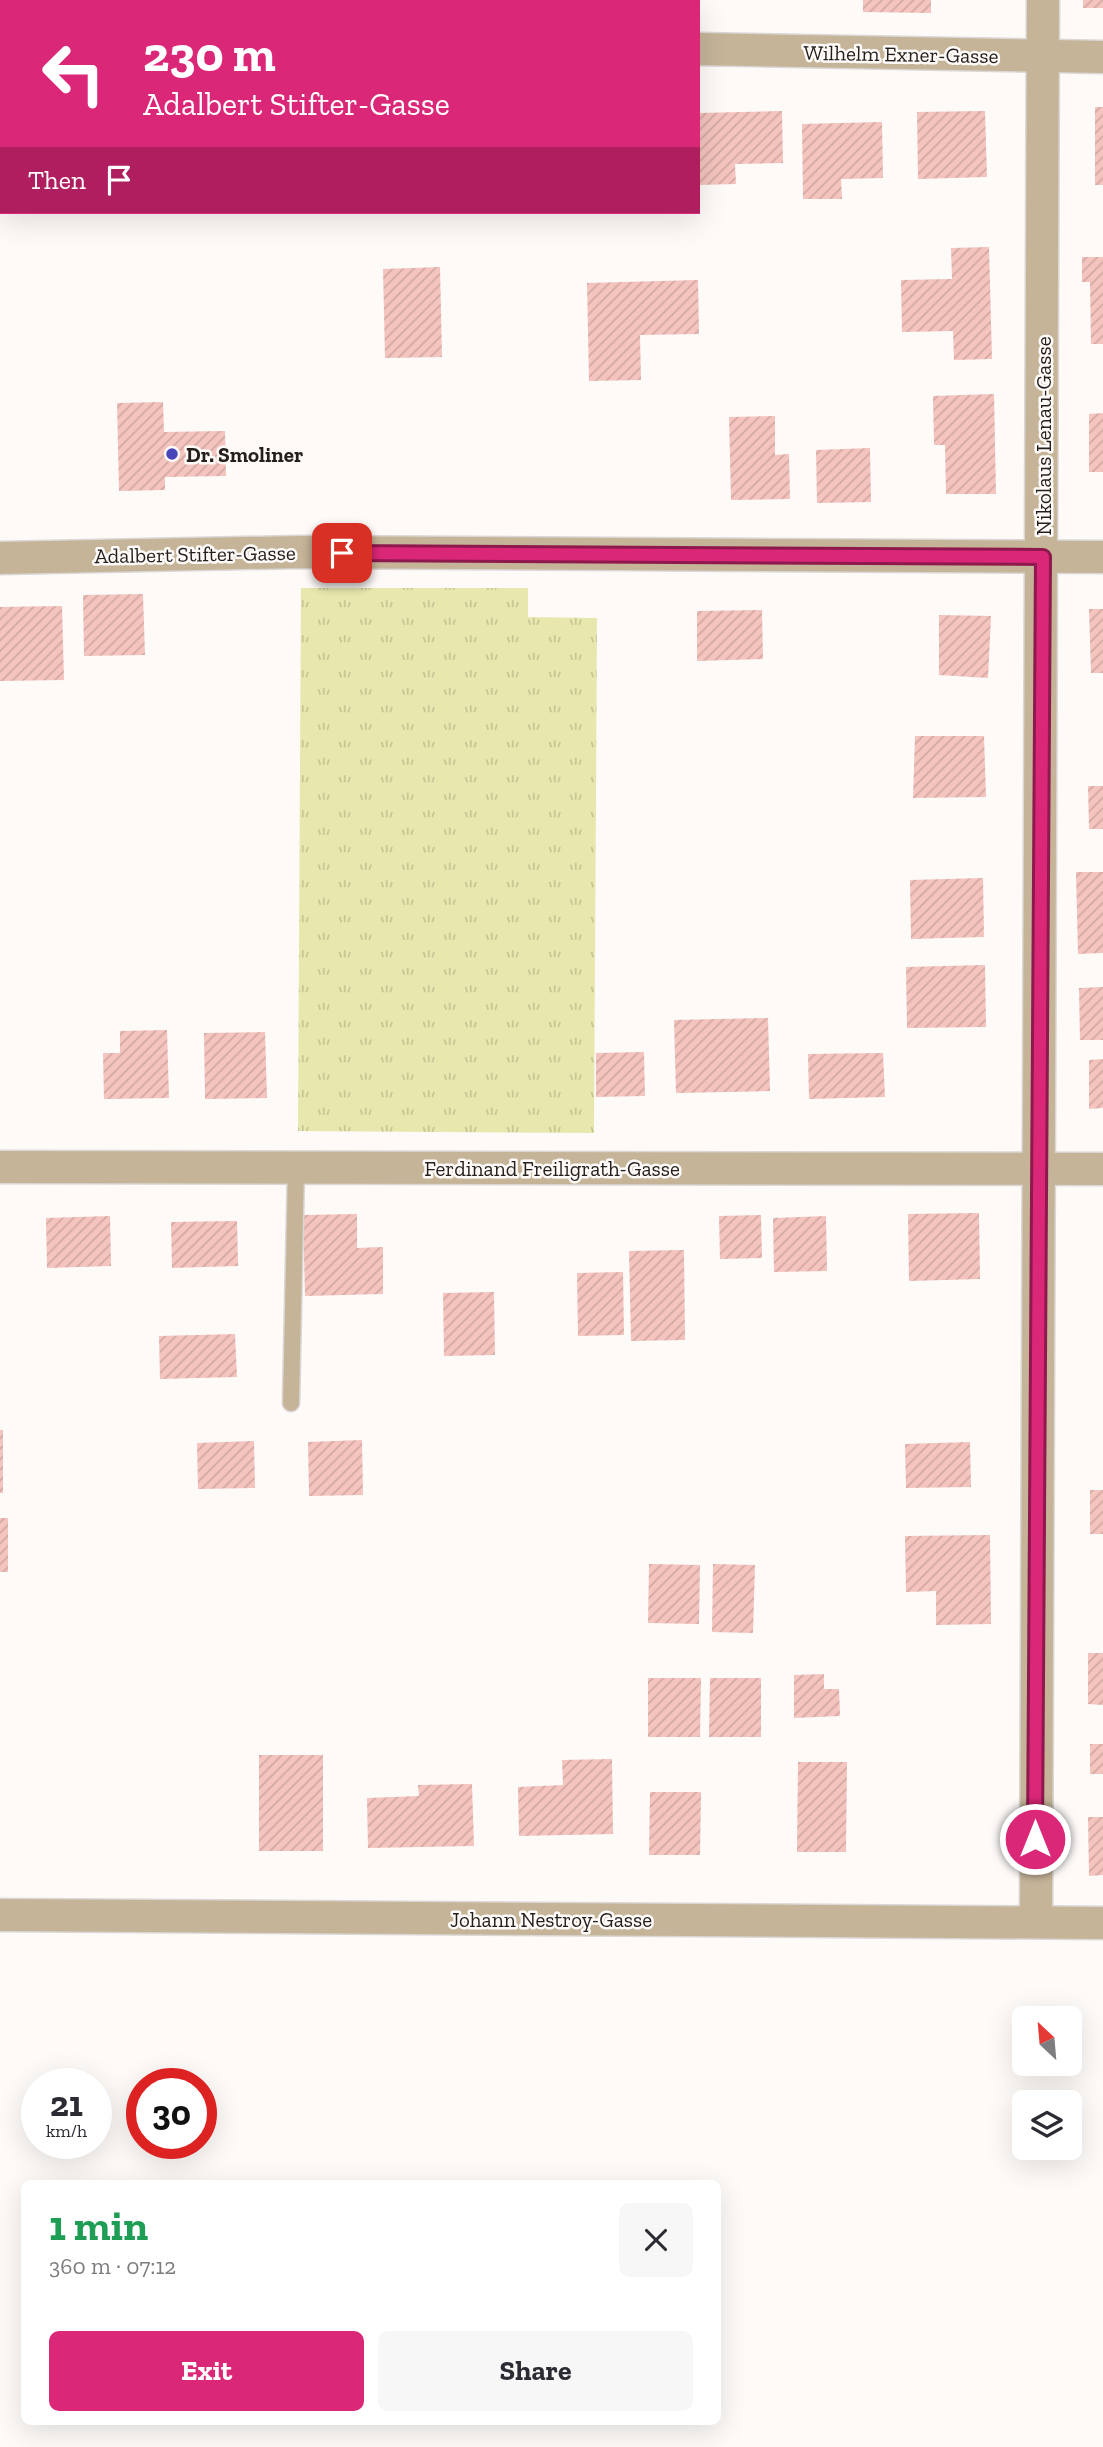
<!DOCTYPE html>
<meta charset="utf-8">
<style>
body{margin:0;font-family:"Zilla Slab",serif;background:#f7f7f7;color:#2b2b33;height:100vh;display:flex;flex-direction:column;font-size:26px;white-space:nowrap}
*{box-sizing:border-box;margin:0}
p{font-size:23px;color:#7c7c81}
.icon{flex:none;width:38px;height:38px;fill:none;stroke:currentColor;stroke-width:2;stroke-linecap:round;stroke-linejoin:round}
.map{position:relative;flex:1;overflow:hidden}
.sheet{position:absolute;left:21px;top:2180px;width:700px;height:245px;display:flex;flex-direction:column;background:#fff;border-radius:10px;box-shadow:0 7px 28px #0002}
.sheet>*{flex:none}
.banner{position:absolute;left:0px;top:0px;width:700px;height:214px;box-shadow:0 7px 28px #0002;background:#db2777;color:#fff;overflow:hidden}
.needle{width:46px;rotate:334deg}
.fabs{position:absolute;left:1012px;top:2006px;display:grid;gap:14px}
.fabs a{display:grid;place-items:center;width:70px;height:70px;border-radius:10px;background:#fff;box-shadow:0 7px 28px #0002;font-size:35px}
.speed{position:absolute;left:21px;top:2068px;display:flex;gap:14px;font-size:35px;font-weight:700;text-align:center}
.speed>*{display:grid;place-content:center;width:91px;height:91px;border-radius:50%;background:#fff;box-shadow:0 7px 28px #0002;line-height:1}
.speed small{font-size:18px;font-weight:400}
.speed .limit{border:10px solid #d22;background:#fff;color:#111}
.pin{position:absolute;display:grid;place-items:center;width:60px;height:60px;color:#fff;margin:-30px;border-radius:14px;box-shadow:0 4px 10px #0006}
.me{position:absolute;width:77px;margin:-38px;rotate:0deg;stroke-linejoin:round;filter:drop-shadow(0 0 5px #0008)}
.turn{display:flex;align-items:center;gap:24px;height:147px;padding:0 28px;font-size:32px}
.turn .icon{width:91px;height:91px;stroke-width:2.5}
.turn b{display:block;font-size:49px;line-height:60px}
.then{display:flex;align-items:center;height:66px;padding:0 28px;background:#0003;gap:14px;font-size:26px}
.round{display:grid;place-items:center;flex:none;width:74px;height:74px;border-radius:10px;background:#f7f7f7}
.overview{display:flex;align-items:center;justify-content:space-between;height:119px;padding:0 28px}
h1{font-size:42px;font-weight:700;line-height:52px;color:#1e9e55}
.primary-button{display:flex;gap:14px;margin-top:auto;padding:14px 28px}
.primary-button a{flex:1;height:80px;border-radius:10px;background:#db2777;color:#fff;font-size:28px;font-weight:700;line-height:80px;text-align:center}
.primary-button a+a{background:#f7f7f7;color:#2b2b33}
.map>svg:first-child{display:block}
.grass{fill:url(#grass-tufts)}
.building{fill:url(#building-hatch)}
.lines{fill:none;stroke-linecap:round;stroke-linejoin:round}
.service-casing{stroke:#dad7d5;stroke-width:19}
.minor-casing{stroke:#dad7d5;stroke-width:35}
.service{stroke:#c5b498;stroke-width:16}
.minor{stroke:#c5b498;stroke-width:32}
.route-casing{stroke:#8e194d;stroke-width:18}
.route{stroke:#db2777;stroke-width:12}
.poi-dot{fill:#4844ba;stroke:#fdfaf8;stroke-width:2.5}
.labels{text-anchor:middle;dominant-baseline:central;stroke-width:5;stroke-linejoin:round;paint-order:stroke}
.street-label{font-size:21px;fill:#251f1c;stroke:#fdfaf8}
.poi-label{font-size:21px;font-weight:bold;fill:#251f1c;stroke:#fdfaf8;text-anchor:start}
</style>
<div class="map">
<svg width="1103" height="2447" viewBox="0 0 1103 2447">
<defs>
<pattern id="grass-tufts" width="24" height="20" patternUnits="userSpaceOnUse" patternTransform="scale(1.75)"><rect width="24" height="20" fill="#e8e7ad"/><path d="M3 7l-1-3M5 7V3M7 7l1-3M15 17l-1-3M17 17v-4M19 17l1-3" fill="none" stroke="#c7c694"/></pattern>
<pattern id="building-hatch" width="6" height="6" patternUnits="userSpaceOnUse" patternTransform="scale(1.75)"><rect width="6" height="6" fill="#f5c4be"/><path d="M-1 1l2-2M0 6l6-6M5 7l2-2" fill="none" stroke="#d2a8a3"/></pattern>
</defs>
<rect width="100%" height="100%" fill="#fdfaf8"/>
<path class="grass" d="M301 588H528V617L597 618 594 1133 298 1131Z"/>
<g class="building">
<path d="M863 0H931V13L863 12Z"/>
<rect x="1083" y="0" width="20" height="8"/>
<rect x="1095" y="107" width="8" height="78"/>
<path d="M782 111 783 163 735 164 736 184 698 185V113Z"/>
<path d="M985 111 987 177 918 179 917 112Z"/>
<path d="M882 122 883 178 841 179 842 199H803L802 124Z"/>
<path d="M989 247 992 359 954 360 953 331 902 332 901 280 952 279 951 248Z"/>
<path d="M1082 257H1103V344H1091L1090 282H1082Z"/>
<path d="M440 267 442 357 385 358 383 269Z"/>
<path d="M698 280 699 334 640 335 641 380 589 381 587 283Z"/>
<path d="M994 394 996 494H946L945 445H934L933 396Z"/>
<path d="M163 402 164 432 225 431 226 476 165 477V490L119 491 117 403Z"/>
<path d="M1103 413V472H1089V414Z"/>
<path d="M775 416V455L789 454 790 499 731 500 729 417Z"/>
<path d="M870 448 871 502 817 503 816 450Z"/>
<path d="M143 594 145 655 84 656 83 595Z"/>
<path d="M62 606 64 680 0 681V607Z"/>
<path d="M1089 609H1103V673H1091Z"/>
<path d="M762 610 763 659 697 661V611Z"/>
<path d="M939 615 991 616 988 678 939 675Z"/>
<path d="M915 736H984L986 797 913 798Z"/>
<path d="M1088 786H1103V829H1089Z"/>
<path d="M1076 872H1103V953L1078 954Z"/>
<path d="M983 878 984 937 911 939 910 880Z"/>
<path d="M985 965 986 1027 907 1028 906 967Z"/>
<path d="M1103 987V1040H1080L1079 988Z"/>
<path d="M768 1018 770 1091 676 1093 674 1020Z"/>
<path d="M167 1030 169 1098 104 1099 103 1053H120V1031Z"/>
<path d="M265 1032 267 1098 205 1099 204 1033Z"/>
<path d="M644 1052 645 1096 596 1097V1053Z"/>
<path d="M883 1053 885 1097 809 1099 808 1054Z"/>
<path d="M1103 1059V1108L1089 1109V1060Z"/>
<path d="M979 1213 980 1279 909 1281 908 1214Z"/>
<path d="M357 1214V1248L383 1247V1294L305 1296 303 1215Z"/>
<path d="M761 1215 762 1258 720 1259 719 1216Z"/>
<path d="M110 1216 111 1266 47 1268 46 1218Z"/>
<path d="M826 1216 827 1271 774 1272 773 1218Z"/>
<path d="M237 1221 238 1266 172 1268 171 1222Z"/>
<path d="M684 1250 685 1340 631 1341 629 1251Z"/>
<path d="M623 1272 624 1335 578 1336 577 1273Z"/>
<path d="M494 1292 495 1355 444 1356 443 1293Z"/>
<path d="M235 1334 237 1377 160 1379 159 1336Z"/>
<rect x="0" y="1430" width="3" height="63"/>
<path d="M362 1440 363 1495 309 1496 308 1442Z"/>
<path d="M254 1441 255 1488 198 1489 197 1443Z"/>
<path d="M970 1442 971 1487 906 1488 905 1444Z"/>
<rect x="1090" y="1490" width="13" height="44"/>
<rect x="0" y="1518" width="8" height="54"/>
<path d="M990 1535 991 1624 936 1625V1591L906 1592 905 1536Z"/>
<path d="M649 1564 700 1565 699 1624 648 1623Z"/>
<path d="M713 1564 755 1565 753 1633 712 1632Z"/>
<path d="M1088 1653H1103V1705L1088 1704Z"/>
<path d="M824 1674V1689H839L840 1716 794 1718V1675Z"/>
<path d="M648 1678H701L700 1737H648Z"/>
<path d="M710 1678H761V1737H709Z"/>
<rect x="1090" y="1744" width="13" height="30"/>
<rect x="259" y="1755" width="64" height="96"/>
<path d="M612 1759 613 1834 519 1836 518 1787 563 1785 562 1760Z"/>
<path d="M798 1762H847L846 1852H797Z"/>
<path d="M472 1784 474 1846 368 1848 367 1798 419 1796 418 1785Z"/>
<path d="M650 1792H701L700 1855H649Z"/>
<path d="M1088 1817H1103V1875L1089 1876Z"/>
</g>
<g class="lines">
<defs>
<g id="service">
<path d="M592 2V0"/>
<path d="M291 1403 296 1168"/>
</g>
<g id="minor">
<path d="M0 47H2"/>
<path d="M698 49 1103 57"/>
<path d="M0 558 299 552 1103 557"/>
<path d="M0 1167 1103 1169"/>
<path d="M0 1915 1103 1923"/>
<path d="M1036 1922 1043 0"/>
</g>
</defs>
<use href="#service" class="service-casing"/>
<use href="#minor" class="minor-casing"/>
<use href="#service" class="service"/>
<use href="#minor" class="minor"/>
</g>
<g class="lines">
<defs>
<path id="route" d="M342 553 1043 557 1035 1839"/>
</defs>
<use href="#route" class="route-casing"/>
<use href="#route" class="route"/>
</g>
<circle class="poi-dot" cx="172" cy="454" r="7"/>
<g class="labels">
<g class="street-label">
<text transform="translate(901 54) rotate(1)">Wilhelm Exner-Gasse</text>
<text transform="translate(1043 436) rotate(-90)">Nikolaus Lenau-Gasse</text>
<text transform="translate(195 554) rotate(-1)">Adalbert Stifter-Gasse</text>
<text x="552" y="1168">Ferdinand Freiligrath-Gasse</text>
<text x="551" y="1919">Johann Nestroy-Gasse</text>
</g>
<g class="poi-label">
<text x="186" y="454">Dr. Smoliner</text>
</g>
</g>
</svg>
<div class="fabs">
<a><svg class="needle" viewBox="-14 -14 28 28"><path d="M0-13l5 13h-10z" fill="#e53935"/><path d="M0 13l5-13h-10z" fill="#7c7c81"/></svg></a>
<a><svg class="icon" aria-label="layers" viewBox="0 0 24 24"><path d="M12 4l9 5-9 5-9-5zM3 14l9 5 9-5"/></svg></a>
</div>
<div class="speed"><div>21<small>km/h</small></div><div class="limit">30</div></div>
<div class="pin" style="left:342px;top:553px;background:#d93025"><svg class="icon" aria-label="arrive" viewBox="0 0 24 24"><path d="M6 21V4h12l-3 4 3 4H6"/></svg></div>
<svg class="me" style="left:1035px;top:1839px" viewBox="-20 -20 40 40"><circle r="17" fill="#db2777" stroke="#fff" stroke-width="3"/><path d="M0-11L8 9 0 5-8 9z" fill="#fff"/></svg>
<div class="banner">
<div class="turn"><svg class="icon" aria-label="left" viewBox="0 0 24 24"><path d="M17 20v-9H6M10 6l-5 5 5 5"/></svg><div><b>230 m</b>Adalbert Stifter-Gasse</div></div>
<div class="then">Then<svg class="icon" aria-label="arrive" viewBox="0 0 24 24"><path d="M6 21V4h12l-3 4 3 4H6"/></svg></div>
</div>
<section class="sheet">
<div class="overview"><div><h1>1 min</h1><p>360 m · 07:12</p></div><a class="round"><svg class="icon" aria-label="close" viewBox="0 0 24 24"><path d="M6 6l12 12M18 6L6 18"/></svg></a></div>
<div class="primary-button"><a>Exit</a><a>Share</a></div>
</section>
</div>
